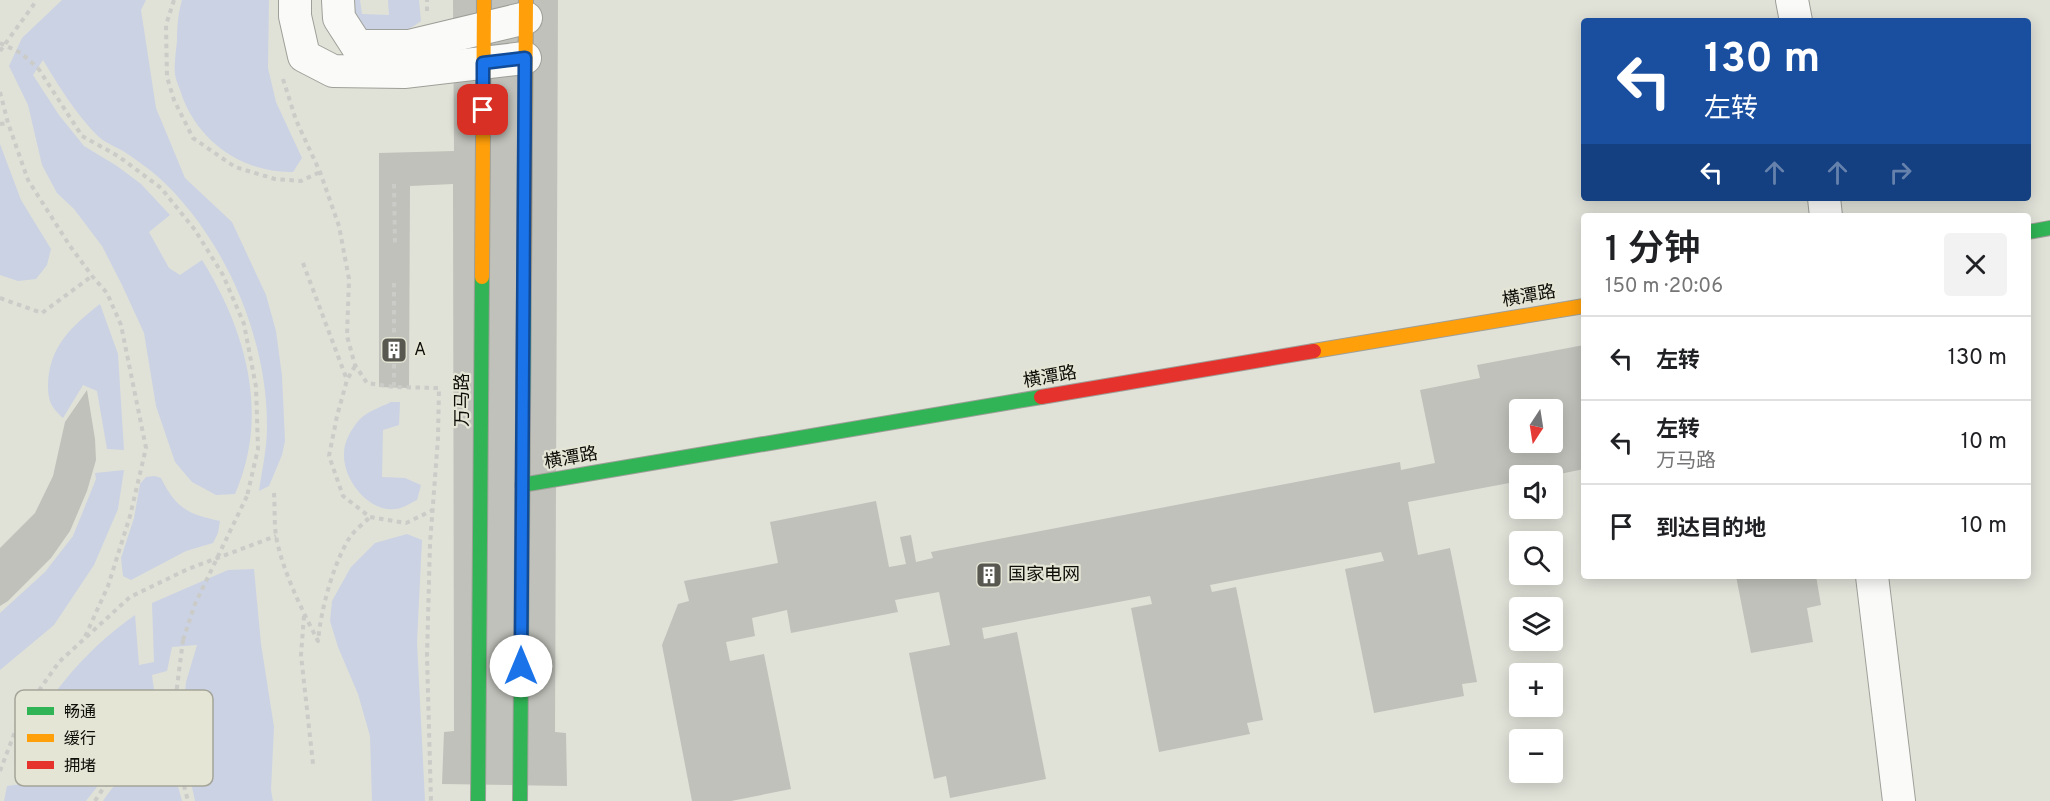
<!DOCTYPE html>
<html lang="zh">
<meta charset="utf-8">
<style>
body{margin:0;font-family:Overpass,"Noto Sans SC",sans-serif;background:#f2f2f2;color:#202124;height:100vh;display:flex;flex-direction:column;font-size:22px;white-space:nowrap}
*{box-sizing:border-box;margin:0}
p{font-size:20px;color:#757577}
.icon{flex:none;width:33px;height:33px;fill:none;stroke:currentColor;stroke-width:2;stroke-linecap:round;stroke-linejoin:round}
.map{position:relative;flex:1;overflow:hidden}
.sheet{position:absolute;left:1581px;top:213px;width:450px;height:366px;display:flex;flex-direction:column;background:#fff;border-radius:6px;box-shadow:0 3px 15px #0003}
.sheet>*{flex:none}
.guide{position:absolute;left:1581px;top:18px;width:450px;height:183px;border-radius:6px;box-shadow:0 3px 15px #0003;background:#1a4fa0;color:#fff;overflow:hidden}
.needle{width:39px;rotate:192deg}
.buttons{position:absolute;left:1509px;top:399px;display:grid;gap:12px}
.buttons a{display:grid;place-items:center;width:54px;height:54px;border-radius:6px;background:#fff;box-shadow:0 3px 15px #0003;font-size:30px}
.pin{position:absolute;display:grid;place-items:center;width:51px;height:51px;color:#fff;margin:-26px;border-radius:12px;box-shadow:0 3px 9px #0006}
.me{position:absolute;width:66px;margin:-33px;rotate:0deg;stroke-linejoin:round;filter:drop-shadow(0 0 4px #0008)}
.turn{display:flex;align-items:center;gap:21px;height:126px;padding:0 24px;font-size:27px}
.turn .icon{width:78px;height:78px;stroke-width:2.5}
.turn b{display:block;font-size:42px;line-height:51px}
.lanes{display:flex;align-items:center;height:57px;padding:0 24px;background:#0003;justify-content:center;gap:30px;direction:ltr}
.lanes .off{opacity:.35}
.round{display:grid;place-items:center;flex:none;width:63px;height:63px;border-radius:6px;background:#f2f2f2}
.overview{display:flex;align-items:center;justify-content:space-between;height:102px;padding:0 24px}
h1{font-size:36px;font-weight:600;line-height:45px}
ul{padding:0;list-style:none}
li{display:flex;align-items:center;gap:18px;height:84px;padding:0 24px;border-top:2px solid #e0e0e0}
li div{flex:1}
li b{display:block;font-size:22px}
li em{font-style:normal}
.map>svg:first-child{display:block}
.green{fill:#cbd2e3}
.building{fill:#c0c1ba;fill-rule:evenodd}
.lines{fill:none;stroke-linecap:round;stroke-linejoin:round}
.street-casing{stroke:#9f9f99;stroke-width:34}
.fast-casing{stroke:#9f9f99;stroke-width:16}
.slow-casing{stroke:#9f9f99;stroke-width:16}
.jam-casing{stroke:#9f9f99;stroke-width:16}
.path{stroke:#cbcbc8;stroke-width:4;stroke-dasharray:4.5 4.5;stroke-linecap:butt}
.street{stroke:#fafbf9;stroke-width:32}
.fast{stroke:#30b455;stroke-width:14}
.slow{stroke:#ff9f0a;stroke-width:14}
.jam{stroke:#e5322d;stroke-width:14}
.path-bridge{stroke:#cbcbc8;stroke-width:4;stroke-dasharray:4.5 4.5;stroke-linecap:butt}
.route-casing{stroke:#114b97;stroke-width:15}
.route{stroke:#1a73e8;stroke-width:10}
.labels{text-anchor:middle;dominant-baseline:central;stroke-width:4.5;stroke-linejoin:round;paint-order:stroke}
.street-label{font-size:18px;fill:#0e0e09;stroke:#e4e5d5}
.poi-label{font-size:18px;fill:#0e0e09;stroke:#e4e5d5;text-anchor:start}
.key{fill:#e4e5d5;stroke:#a4a498;stroke-width:1.5}
.key-label{font-size:16px;fill:#0e0e09}
</style>
<div class="map">
<svg width="2050" height="801" viewBox="0 0 2050 801">
<rect width="100%" height="100%" fill="#e0e2d8"/>
<g class="green">
<path d="M62 0H146L141 10 156 108 185 178 232 222 266 295 276 331 282 376 285 441 282 455 269 486 259 491C262 470 267 448 267 428 268 338 224 235 156 175 146 167 134 158 123 151 116 147 106 143 99 137 78 117 58 85 43 60L33 75 59 115 84 146 117 166 141 184 170 215 149 232 169 268 180 275 202 260C246 330 270 415 235 494L216 495 192 482 175 462 156 406 144 333 122 285 102 246 74 209 57 193 42 165 28 105 9 66 22 38Z"/>
<path d="M182 0H269L268 68 276 102 302 158 293 172C243 173 199 142 182 96 180 89 176 81 175 74 174 63 176 51 177 41 177 27 178 14 182 0Z"/>
<path d="M348 0H360L362 14 389 15 388 0H419L421 21C397 38 385 37 357 34Z"/>
<path d="M0 144 21 200 51 249 47 265 36 279 18 281 0 275Z"/>
<path d="M100 304 118 354 124 450 107 449 97 391 83 385 63 418C51 407 48 401 48 385 49 346 72 326 100 304Z"/>
<path d="M391 402H400L399 425 383 430 382 477 405 478 421 485 417 500C410 503 402 509 395 509 368 512 343 479 344 454 344 441 351 430 359 420 366 412 381 407 391 402Z"/>
<path d="M124 470 118 509 94 565 54 625 0 670V613L45 572 73 536 96 479 95 473Z"/>
<path d="M155 476 161 478C176 508 187 514 220 521L218 533 213 543 186 551 131 580 123 576 121 558 134 518 140 484 146 477Z"/>
<path d="M407 534 422 540 417 642 425 801H372L370 736 358 694 338 647 330 621 332 601 351 567 375 543Z"/>
<path d="M254 569 261 644 274 727 271 790 273 801H195L187 764 182 720 186 682 197 645 172 647 167 671 152 675 154 690H169L167 709 168 737 144 746 118 760 86 801H4L7 786 61 779 57 746H48L45 758 14 763C42 702 81 653 135 615L139 665 154 662 152 603 228 570Z"/>
<path d="M169 753 182 801H103C123 771 137 766 169 753Z"/>
</g>
<g class="building">
<path d="M453 0H558L555 732 566 733 567 786 442 784 444 732 454 731 453 184 410 186 409 388 379 387V153L454 151Z"/>
<path d="M1584 345V469L1550 476H1520V481L1408 502 1418 555 1450 548 1477 682 1462 684 1464 696 1374 713 1345 569 1384 561 1381 552 1210 585 1212 592 1236 587 1263 720 1247 723 1250 734 1159 752 1131 608 1152 604 1150 596 982 628 984 639 1017 632 1046 779 950 798 946 776 934 779 909 653 950 645 939 592 895 600 898 612 791 633 787 610 752 618 755 636 726 642 730 661 764 654 791 789 731 801H692L662 645 678 604 689 601 684 581 778 563 770 522 876 501 889 567 906 564 900 537 911 535 916 562 933 558 931 552 1400 462 1401 470 1435 463 1420 390 1480 378 1477 365ZM1520 410H1552V442H1520Z"/>
<path d="M87 390 95 439 96 460 87 491 70 531 51 558 8 601 0 606V548L35 513 53 476 65 422Z"/>
<path d="M1736 576H1816L1821 605 1807 608 1813 642 1751 653Z"/>
</g>
<g class="lines">
<defs>
<g id="street">
<path d="M295 0V16L304 56 333 71 404 72 525 58"/>
<path d="M338 0 339 18 357 46H409L526 18"/>
<path d="M1792 0 1796 21"/>
<path d="M1824 198 1826 216"/>
<path d="M1872 576 1899 801"/>
</g>
<g id="fast">
<path d="M2028 232 2050 228"/>
<path d="M522 485 1041 397"/>
<path d="M478 801 482 277"/>
<path d="M520 801 524 286"/>
</g>
<g id="slow">
<path d="M482 277 484 0"/>
<path d="M524 286 526 0"/>
<path d="M1314 351 1584 306"/>
</g>
<path id="jam" d="M1041 397 1314 351"/>
</defs>
<use href="#street" class="street-casing"/>
<use href="#fast" class="fast-casing"/>
<use href="#slow" class="slow-casing"/>
<use href="#jam" class="jam-casing"/>
<g class="path">
<path d="M174 0 166 25 167 77 174 100 193 138 235 167 275 179 301 181 320 172"/>
<path d="M427 11V0"/>
<path d="M0 51 37 0"/>
<path d="M38 68 82 136 118 156 161 188 195 230 223 275 244 324 256 387 258 449 247 496"/>
<path d="M283 79 296 120 320 172 339 226 349 279 347 336 355 365 367 383 394 387 439 388 438 438 430 544 427 656 431 801"/>
<path d="M0 92 8 123 28 180 70 246 92 276 107 293 121 325 146 448 130 516 108 586 84 639"/>
<path d="M0 124 8 123"/>
<path d="M394 184 395 247"/>
<path d="M303 263 347 380"/>
<path d="M394 283V387"/>
<path d="M0 298 42 313 92 276"/>
<path d="M355 366 347 380 337 416 329 456 343 496 370 517 406 523 433 510"/>
<path d="M274 493C275 507 274 522 276 536 282 570 302 610 318 641 321 609 333 564 350 537 355 530 364 523 370 517"/>
<path d="M304 616 301 655 313 764"/>
<path d="M173 743 176 695 183 640"/>
<path d="M0 771 21 716 59 662 130 597 188 569 276 536"/>
<path d="M95 801 104 787 122 766 173 743 188 801"/>
</g>
<use href="#street" class="street"/>
<use href="#fast" class="fast"/>
<use href="#slow" class="slow"/>
<use href="#jam" class="jam"/>
<g class="path-bridge">
<path d="M0 43 21 53 38 68"/>
<path d="M183 640 195 604 247 496"/>
</g>
</g>
<g class="lines">
<defs>
<path id="route" d="M483 110V63L525 58 521 666"/>
</defs>
<use href="#route" class="route-casing"/>
<use href="#route" class="route"/>
</g>
<defs>
<symbol id="building-square" viewBox="-11 -11 22 22"><rect x="-9" y="-9" width="18" height="18" rx="4" fill="#585851" stroke="#e4e5d5"/><path d="M-4-6H4V6H1V3H-1V6H-4ZM-2.5-4.3h1.7v1.8h-1.7ZM.8-4.3h1.7v1.8H.8ZM-2.5-1h1.7V.8h-1.7ZM.8-1h1.7V.8H.8Z" fill="#fff"/></symbol>
</defs>
<g fill-rule="evenodd">
<use href="#building-square" x="379" y="335" width="30" height="30"/>
<use href="#building-square" x="974" y="560" width="30" height="30"/>
</g>
<g class="labels">
<g class="street-label">
<text transform="translate(1529 297) rotate(-10)">横潭路</text>
<text transform="translate(1050 378) rotate(-10)">横潭路</text>
<text transform="translate(463 400) rotate(-90)">万马路</text>
<text transform="translate(571 459) rotate(-10)">横潭路</text>
</g>
<g class="poi-label">
<text x="414" y="350">A</text>
<text x="1008" y="575">国家电网</text>
</g>
</g>
<rect x="15" y="690" width="198" height="96" rx="9" class="key"/>
<rect x="27" y="707" width="27" height="8" fill="#30b455"/>
<rect x="27" y="734" width="27" height="8" fill="#ff9f0a"/>
<rect x="27" y="761" width="27" height="8" fill="#e5322d"/>
<g class="key-label">
<text x="64" y="717">畅通</text>
<text x="64" y="744">缓行</text>
<text x="64" y="771">拥堵</text>
</g>
</svg>
<div class="buttons">
<a><svg class="needle" viewBox="-14 -14 28 28"><path d="M0-13l5 13h-10z" fill="#e53935"/><path d="M0 13l5-13h-10z" fill="#757577"/></svg></a>
<a><svg class="icon" aria-label="sound" viewBox="0 0 24 24"><path d="M4 9h4l5-4v14l-5-4H4zM17 9q2 3 0 6"/></svg></a>
<a><svg class="icon" aria-label="search" viewBox="0 0 24 24"><circle cx="10" cy="10" r="6"/><path d="M15 15l6 6"/></svg></a>
<a><svg class="icon" aria-label="layers" viewBox="0 0 24 24"><path d="M12 4l9 5-9 5-9-5zM3 14l9 5 9-5"/></svg></a>
<a>+</a>
<a>−</a>
</div>
<div class="pin" style="left:483px;top:110px;background:#d93025"><svg class="icon" aria-label="arrive" viewBox="0 0 24 24"><path d="M6 21V4h12l-3 4 3 4H6"/></svg></div>
<svg class="me" style="left:521px;top:666px" viewBox="-20 -20 40 40"><circle r="19" fill="#fff"/><path d="M0-13L10 11 0 6-10 11z" fill="#1a73e8"/></svg>
<div class="guide">
<div class="turn"><svg class="icon" aria-label="left" viewBox="0 0 24 24"><path d="M17 20v-9H6M10 6l-5 5 5 5"/></svg><div><b>130 m</b>左转</div></div>
<div class="lanes"><svg class="icon" aria-label="left" viewBox="0 0 24 24"><path d="M17 20v-9H6M10 6l-5 5 5 5"/></svg><svg class="icon off" aria-label="ahead" viewBox="0 0 24 24"><path d="M12 20V5M6 11l6-6 6 6"/></svg><svg class="icon off" aria-label="ahead" viewBox="0 0 24 24"><path d="M12 20V5M6 11l6-6 6 6"/></svg><svg class="icon off" aria-label="right" viewBox="0 0 24 24"><path d="M7 20v-9h11M14 6l5 5-5 5"/></svg></div>
</div>
<section class="sheet">
<div class="overview"><div><h1>1 分钟</h1><p>150 m · 20:06</p></div><a class="round"><svg class="icon" aria-label="close" viewBox="0 0 24 24"><path d="M6 6l12 12M18 6L6 18"/></svg></a></div>
<ul>
<li><svg class="icon" aria-label="left" viewBox="0 0 24 24"><path d="M17 20v-9H6M10 6l-5 5 5 5"/></svg><div><b>左转</b></div><em>130 m</em></li>
<li><svg class="icon" aria-label="left" viewBox="0 0 24 24"><path d="M17 20v-9H6M10 6l-5 5 5 5"/></svg><div><b>左转</b><p>万马路</p></div><em>10 m</em></li>
<li><svg class="icon" aria-label="arrive" viewBox="0 0 24 24"><path d="M6 21V4h12l-3 4 3 4H6"/></svg><div><b>到达目的地</b></div><em>10 m</em></li>
</ul>
</section>
</div>
